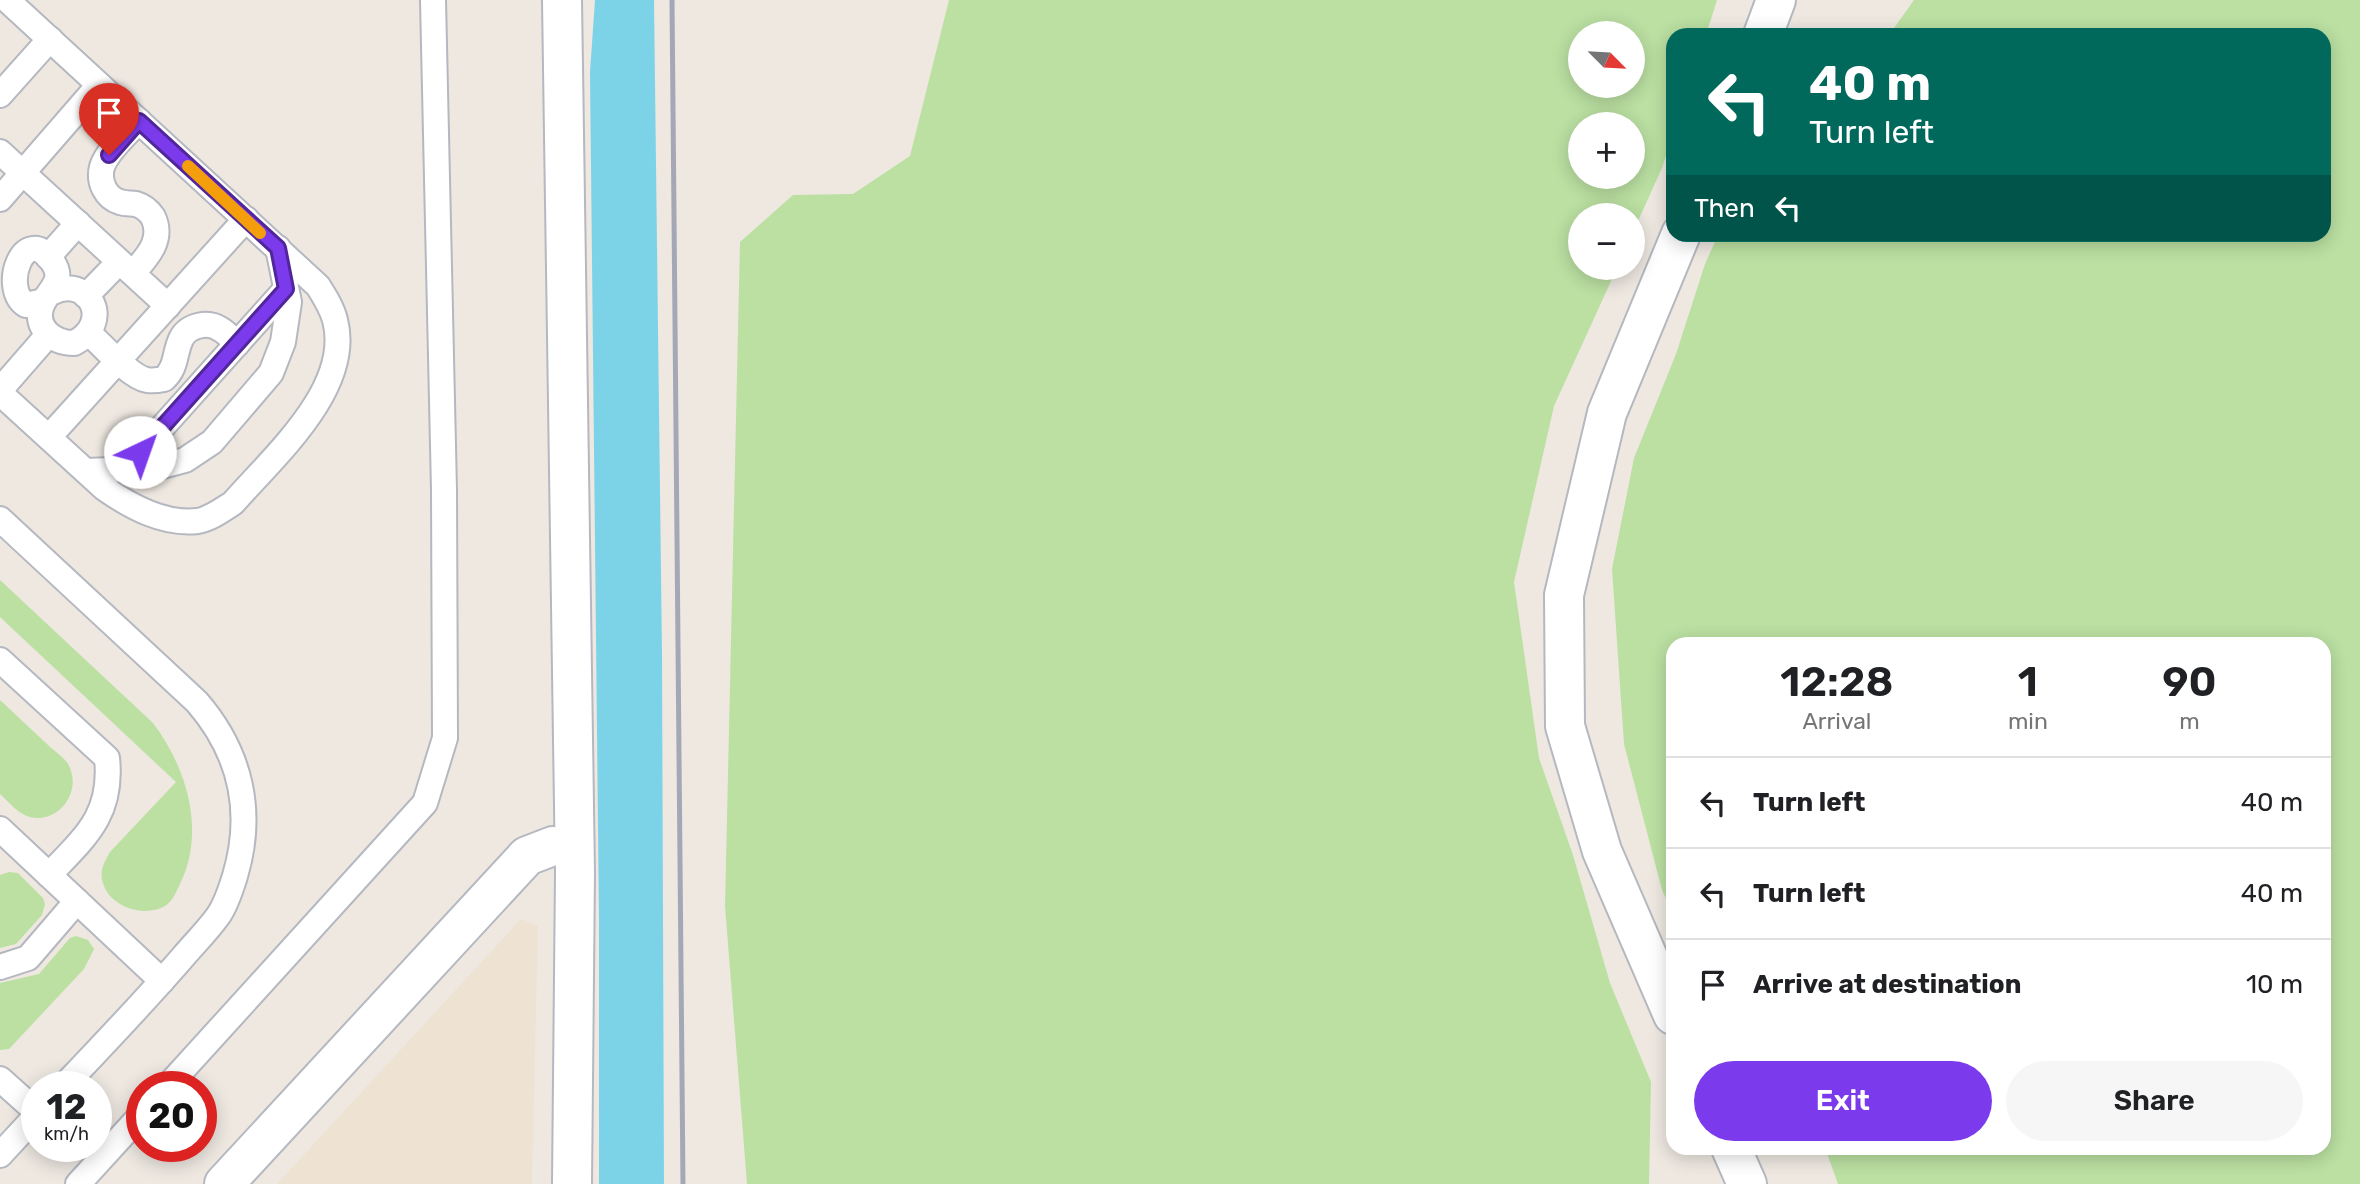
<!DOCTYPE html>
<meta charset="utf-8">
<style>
body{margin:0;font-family:Rubik,sans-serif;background:#f6f6f6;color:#202124;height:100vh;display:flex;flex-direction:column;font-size:26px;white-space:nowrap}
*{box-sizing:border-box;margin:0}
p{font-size:23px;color:#757577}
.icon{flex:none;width:38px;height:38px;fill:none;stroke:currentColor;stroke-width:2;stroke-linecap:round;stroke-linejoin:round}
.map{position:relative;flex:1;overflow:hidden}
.details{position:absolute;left:1666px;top:637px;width:665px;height:518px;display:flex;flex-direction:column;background:#fff;border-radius:21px;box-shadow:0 4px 18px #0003}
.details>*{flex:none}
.top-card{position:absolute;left:1666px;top:28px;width:665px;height:214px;border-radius:21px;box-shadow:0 4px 18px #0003;background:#00695c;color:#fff;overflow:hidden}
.needle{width:46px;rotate:114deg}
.tools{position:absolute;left:1568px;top:21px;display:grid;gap:14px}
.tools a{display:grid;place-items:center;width:77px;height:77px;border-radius:50%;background:#fff;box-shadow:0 4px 18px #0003;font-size:35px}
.speed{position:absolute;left:21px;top:1071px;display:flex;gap:14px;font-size:35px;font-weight:700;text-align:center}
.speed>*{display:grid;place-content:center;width:91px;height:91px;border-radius:50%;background:#fff;box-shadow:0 4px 18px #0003;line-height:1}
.speed small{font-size:18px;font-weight:400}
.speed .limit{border:10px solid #d22;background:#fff;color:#111}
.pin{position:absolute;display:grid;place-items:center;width:60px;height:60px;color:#fff;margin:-72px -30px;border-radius:50% 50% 50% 0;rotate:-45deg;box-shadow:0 0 7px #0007}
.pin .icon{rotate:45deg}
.me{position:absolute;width:77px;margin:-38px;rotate:42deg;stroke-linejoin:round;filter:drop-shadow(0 0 5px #0008)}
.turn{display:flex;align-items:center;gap:24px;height:147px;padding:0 28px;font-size:32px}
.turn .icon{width:91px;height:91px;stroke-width:2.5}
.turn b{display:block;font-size:49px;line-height:60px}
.then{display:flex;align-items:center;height:66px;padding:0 28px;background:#0003;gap:14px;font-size:26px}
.eta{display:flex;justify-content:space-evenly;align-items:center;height:119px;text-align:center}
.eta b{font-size:42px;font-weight:600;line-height:49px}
.cta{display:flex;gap:14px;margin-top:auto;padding:14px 28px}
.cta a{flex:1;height:80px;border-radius:42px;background:#7c3aed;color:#fff;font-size:28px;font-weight:600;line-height:80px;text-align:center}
.cta a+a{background:#f6f6f6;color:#202124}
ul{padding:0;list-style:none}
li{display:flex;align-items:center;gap:21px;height:91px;padding:0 28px;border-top:2px solid #e0e0e0}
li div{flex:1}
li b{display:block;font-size:26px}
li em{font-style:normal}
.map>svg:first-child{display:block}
.education{fill:#eee3d2}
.green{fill:#bbe0a2;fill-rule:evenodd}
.water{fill:#7cd3e8}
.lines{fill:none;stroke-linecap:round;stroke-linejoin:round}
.service-casing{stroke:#b5b8c0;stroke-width:28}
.minor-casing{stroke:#b5b8c0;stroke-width:42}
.service{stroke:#fff;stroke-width:24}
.minor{stroke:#fff;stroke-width:38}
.rail{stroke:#a4a8b6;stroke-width:5}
.route-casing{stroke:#51269a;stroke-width:18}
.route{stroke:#7c3aed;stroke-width:12}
.slow{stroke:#f59e0b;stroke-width:12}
</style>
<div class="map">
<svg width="2360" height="1184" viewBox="0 0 2360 1184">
<rect width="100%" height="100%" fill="#eee8e1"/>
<path class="education" d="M521 919 538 926 532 1184H277Z"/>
<g class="green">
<path d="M949 0H1717L1706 35H1673V134L1662 168 1633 232V215H1580V268H1617L1554 406 1514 582 1539 758 1573 855 1610 983 1651 1082 1649 1184H747L725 906 740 242 793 195 853 194 910 156ZM1633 33V86H1580V33ZM1633 124V177H1580V124Z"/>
<path d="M1914 0H2360V1184H1838L1825 1148H2324V644H1673V914L1662 890 1624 744 1612 569 1634 458 1676 354 1705 264 1718 235 2324 234V35H1889Z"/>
<path d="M0 580 153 723C187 768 206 831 180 884 176 892 173 901 165 906 144 918 110 907 103 883 99 872 104 862 110 852L176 782 0 617Z"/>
<path d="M0 700C16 715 32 730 48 745 54 751 64 757 68 764 83 790 60 824 30 817 18 814 9 802 0 794Z"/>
<path d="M9 872 18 873 43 898 45 904 42 915 16 944 0 948V875Z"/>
<path d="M76 936 88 940 94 949 84 969 9 1049 0 1050V983L39 974 70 938Z"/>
</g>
<path class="water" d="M595 0H654L662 655 664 1184H599V920L590 72Z"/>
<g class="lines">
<defs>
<g id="service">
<path d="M0 95 50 39"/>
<path d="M0 152 168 306"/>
<path d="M0 199 99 85"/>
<path d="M48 257 78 223"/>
<path d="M133 273C147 257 164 240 153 217 149 211 143 206 136 204 131 203 126 204 120 202 106 198 98 182 102 167 107 151 127 134 139 121"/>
<path d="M86 296 119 262"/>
<path d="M44 301 26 305C0 288 24 222 52 261 66 281 49 289 42 305 33 328 54 343 74 343 115 322 88 273 51 293"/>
<path d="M89 333C102 345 130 377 147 380 153 381 159 380 164 379 177 367 174 354 181 339 188 325 208 321 220 329 226 332 232 339 237 344"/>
<path d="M0 390 48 335"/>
<path d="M0 393 104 488C131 507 164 525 198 521 210 519 222 510 233 503 273 457 353 388 335 320 332 308 325 297 318 286L7 0"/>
<path d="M49 437 246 219"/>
<path d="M124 470 286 289"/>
<path d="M87 471 155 468 185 460 212 442 271 373 283 342 289 302 278 248"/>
<path d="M0 519 197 702C241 753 254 812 235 876 231 889 226 905 218 916 208 930 195 943 183 957 145 1001 104 1044 63 1087"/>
<path d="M0 660 107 758C113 815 85 837 49 875"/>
<path d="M0 829 162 981"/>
<path d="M0 967 28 958 77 901"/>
<path d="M0 1079 37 1112"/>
<path d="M167 1087 425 803 445 738 444 490 433 0"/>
<path d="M0 1155 37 1115"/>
<path d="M78 1184 142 1114"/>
</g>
<g id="minor">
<path d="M562 0 575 873 572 1184"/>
<path d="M1763 35 1776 0"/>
<path d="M1673 1015 1602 851 1565 726 1564 595 1607 413 1681 234"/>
<path d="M1731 1148 1747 1184"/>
<path d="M224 1184 527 856 553 846"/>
</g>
</defs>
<use href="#service" class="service-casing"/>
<use href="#minor" class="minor-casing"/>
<use href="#service" class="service"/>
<use href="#minor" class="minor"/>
<path class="rail" d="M672 0 683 1184"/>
</g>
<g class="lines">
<defs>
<path id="route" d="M109 155 139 121 278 248 286 289 140 452"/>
</defs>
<use href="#route" class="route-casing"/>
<use href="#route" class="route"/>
<path class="slow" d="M188 166 260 233"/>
</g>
</svg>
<div class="tools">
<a><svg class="needle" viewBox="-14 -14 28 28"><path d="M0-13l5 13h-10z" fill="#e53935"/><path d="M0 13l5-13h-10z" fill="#757577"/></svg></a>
<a>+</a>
<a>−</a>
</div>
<div class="speed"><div>12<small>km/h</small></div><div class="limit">20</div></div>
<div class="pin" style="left:109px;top:155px;background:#d93025"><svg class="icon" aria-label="arrive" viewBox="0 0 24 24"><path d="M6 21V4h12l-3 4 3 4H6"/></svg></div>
<svg class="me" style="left:140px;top:452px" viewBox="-20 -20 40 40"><circle r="19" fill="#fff"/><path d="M0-13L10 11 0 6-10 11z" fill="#7c3aed"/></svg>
<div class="top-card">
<div class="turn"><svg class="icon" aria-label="left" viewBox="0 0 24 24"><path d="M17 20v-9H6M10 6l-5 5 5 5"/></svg><div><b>40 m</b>Turn left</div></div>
<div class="then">Then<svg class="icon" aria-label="left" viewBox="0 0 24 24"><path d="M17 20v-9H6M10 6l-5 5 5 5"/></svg></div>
</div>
<section class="details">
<div class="eta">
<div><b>12:28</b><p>Arrival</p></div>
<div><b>1</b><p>min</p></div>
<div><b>90</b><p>m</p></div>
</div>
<ul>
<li><svg class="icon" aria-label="left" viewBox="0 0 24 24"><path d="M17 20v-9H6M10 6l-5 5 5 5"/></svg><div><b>Turn left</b></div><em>40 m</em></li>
<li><svg class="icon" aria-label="left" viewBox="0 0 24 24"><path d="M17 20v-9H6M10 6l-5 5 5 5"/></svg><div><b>Turn left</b></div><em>40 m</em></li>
<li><svg class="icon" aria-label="arrive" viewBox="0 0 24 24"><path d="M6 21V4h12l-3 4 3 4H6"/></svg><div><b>Arrive at destination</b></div><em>10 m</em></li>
</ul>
<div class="cta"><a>Exit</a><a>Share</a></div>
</section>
</div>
